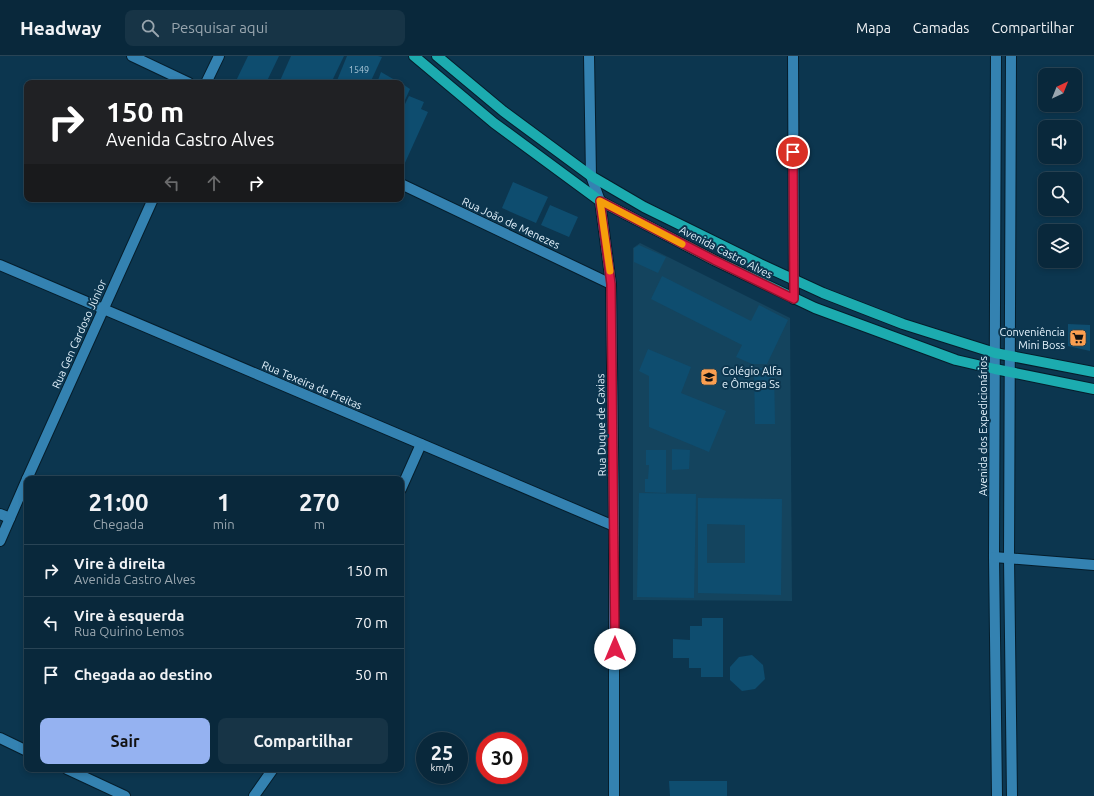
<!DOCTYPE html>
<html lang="pt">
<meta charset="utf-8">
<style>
body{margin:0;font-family:Ubuntu,sans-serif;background:#173446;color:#f1f3f6;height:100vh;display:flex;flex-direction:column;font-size:15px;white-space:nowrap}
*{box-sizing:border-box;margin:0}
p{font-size:13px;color:#99a6af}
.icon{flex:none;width:22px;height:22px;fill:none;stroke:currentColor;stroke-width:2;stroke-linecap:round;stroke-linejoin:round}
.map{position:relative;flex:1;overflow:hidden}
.panel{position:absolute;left:24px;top:420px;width:380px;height:296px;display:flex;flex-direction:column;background:#09283b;border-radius:8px;box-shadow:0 2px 6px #0003,0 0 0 1px #294455}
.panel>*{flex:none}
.guide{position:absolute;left:24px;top:24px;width:380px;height:122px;border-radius:8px;box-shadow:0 2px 6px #0003,0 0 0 1px #294455;background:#202124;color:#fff;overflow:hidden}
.needle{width:26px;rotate:43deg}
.controls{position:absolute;left:1038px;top:12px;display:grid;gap:8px}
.controls a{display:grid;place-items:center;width:44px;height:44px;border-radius:8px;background:#09283b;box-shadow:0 2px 6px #0003,0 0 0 1px #294455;font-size:20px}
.speed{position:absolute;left:416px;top:676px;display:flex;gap:8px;font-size:20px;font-weight:700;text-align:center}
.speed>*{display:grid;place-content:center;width:52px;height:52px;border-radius:50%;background:#09283b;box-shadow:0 2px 6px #0003,0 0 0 1px #294455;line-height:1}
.speed small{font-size:10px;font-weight:400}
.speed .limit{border:6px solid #d22;background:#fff;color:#111}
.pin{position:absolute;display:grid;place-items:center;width:34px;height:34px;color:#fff;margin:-17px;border:2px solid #fff;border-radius:50%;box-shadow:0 1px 4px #0007}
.me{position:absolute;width:44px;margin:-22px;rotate:0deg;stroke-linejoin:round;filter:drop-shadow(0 0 3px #0008)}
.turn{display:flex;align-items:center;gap:14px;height:84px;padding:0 16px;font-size:18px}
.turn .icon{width:52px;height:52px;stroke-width:2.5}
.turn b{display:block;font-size:28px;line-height:34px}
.lanes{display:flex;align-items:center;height:38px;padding:0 16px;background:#0003;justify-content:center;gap:20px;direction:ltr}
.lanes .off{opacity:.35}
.eta{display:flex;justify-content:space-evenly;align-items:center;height:68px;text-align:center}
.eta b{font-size:24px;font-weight:700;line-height:28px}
.cta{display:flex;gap:8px;margin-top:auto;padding:8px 16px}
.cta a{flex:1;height:46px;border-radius:8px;background:#95b2f1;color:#111;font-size:16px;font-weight:700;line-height:46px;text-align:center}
.cta a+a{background:#173446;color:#f1f3f6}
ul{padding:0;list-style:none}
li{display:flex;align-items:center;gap:12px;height:52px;padding:0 16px;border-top:1px solid #294455}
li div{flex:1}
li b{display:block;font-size:15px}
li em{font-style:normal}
header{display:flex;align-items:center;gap:24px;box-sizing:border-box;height:56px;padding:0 20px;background:#09283b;border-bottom:1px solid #294455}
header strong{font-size:19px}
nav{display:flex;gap:22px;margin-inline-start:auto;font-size:14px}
.search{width:280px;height:36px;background:#173446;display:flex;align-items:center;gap:10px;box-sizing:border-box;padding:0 14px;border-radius:8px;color:#99a6af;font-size:15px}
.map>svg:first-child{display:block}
.built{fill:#14445e}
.building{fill:#0e4d6f;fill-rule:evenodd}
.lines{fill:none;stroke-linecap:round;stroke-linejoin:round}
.minor-casing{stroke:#051d2b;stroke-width:12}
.major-casing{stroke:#051d2b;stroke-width:12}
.minor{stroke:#3482b1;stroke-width:10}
.major{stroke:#1cabaf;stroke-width:10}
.route-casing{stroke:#92132f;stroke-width:10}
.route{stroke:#e11d48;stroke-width:7}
.slow{stroke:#f59e0b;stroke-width:7}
.labels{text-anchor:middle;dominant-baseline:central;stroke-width:4;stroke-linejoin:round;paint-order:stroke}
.number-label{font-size:9px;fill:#aecada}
.street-label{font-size:11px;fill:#e4f3fd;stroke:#0c364f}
.poi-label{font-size:11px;fill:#e4f3fd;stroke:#0c364f;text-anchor:end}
</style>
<header>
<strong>Headway</strong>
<div class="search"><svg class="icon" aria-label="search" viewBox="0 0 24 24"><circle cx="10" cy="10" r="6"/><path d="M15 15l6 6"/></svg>Pesquisar aqui</div>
<nav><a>Mapa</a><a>Camadas</a><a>Compartilhar</a></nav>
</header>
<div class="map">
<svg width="1094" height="740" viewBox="0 0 1094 740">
<rect width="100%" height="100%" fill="#0c364f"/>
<path class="built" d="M640 187 790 262 792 545 633 544V192Z"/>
<g class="building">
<path d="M248 0H279L266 27H235Z"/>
<path d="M291 0H344L331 27H279Z"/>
<path d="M347 0H378L382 1 370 27H336Z"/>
<path d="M381 16 400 27H377Z"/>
<path d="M401 27 410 33 401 53Z"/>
<path d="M409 40 424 46 421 53 428 56 404 109 401 108V56Z"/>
<path d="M513 126 548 141 536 167 502 152Z"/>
<path d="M550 149 578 161 569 181 541 169Z"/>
<path d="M639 189 666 201 658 217 634 206V192Z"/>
<path d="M662 220 751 265 759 249 788 264 767 308H752L736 301 742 289 651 243Z"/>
<path d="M1068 268 1090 269V295L1068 290Z"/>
<path d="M648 293 691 311 681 337 726 355 709 396 649 371V320L639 315Z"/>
<path d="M754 312H774L775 368H755Z"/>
<path d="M672 393 690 394 689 413 672 414Z"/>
<path d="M646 394H666V437L645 436V423H648L649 409H646Z"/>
<path d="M639 437 696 438 694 542 637 541Z"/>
<path d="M698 442 782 443 781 539 698 537ZM707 468 745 469V507H707Z"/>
<path d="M702 562H723V621H701V612H689V602H673V583L690 584V570H702Z"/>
<path d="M752 599 763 609 765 623 755 633 742 635 730 624V611L739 601Z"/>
<path d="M669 725H727V740H670Z"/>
</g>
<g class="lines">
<defs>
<g id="minor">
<path d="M132 0 189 27"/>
<path d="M589 0 591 120 600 145 611 228 614 470V740"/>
<path d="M793 0 794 243"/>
<path d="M996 0 994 501 997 740"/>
<path d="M1011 0 1009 502 1012 740"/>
<path d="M206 27 219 0"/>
<path d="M401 128 611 228"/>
<path d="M0 209 614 470"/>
<path d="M27 423 153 143"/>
<path d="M401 433 421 388"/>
<path d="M0 458 10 462"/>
<path d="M0 485 27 423"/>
<path d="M994 501 1094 509"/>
<path d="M0 682 27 695"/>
<path d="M67 713 125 740"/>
<path d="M254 740 273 713"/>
</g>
<g id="major">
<path d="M414 0 494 67 600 145 714 204 815 252 956 304 995 313 1094 333"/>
<path d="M437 0 503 55 591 120 644 151 760 208 823 237 903 268 995 297 1094 316"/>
</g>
</defs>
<use href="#minor" class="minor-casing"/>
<use href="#major" class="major-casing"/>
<use href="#minor" class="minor"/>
<use href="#major" class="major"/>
</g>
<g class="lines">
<defs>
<path id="route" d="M615 593 611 228 600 145 714 204 794 243 793 96"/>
</defs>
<use href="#route" class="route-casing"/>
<use href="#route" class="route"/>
<path class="slow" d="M610 215 600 145 682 188"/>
</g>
<defs>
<symbol id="supermarket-square" viewBox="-11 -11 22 22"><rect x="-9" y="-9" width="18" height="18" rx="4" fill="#fb9f50" stroke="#0c364f"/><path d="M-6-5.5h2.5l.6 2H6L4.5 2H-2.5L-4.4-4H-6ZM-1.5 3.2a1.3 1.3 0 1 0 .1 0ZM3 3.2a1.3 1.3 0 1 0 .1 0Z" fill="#111"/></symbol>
<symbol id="school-square" viewBox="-11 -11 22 22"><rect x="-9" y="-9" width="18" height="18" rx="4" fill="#fb9f50" stroke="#0c364f"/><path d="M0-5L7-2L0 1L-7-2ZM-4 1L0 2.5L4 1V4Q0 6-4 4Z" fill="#111"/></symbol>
</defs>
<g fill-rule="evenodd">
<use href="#supermarket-square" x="1068" y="272" width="20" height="20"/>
<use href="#school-square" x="699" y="311" width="20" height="20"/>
</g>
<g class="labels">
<g class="number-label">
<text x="359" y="14">1549</text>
</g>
<g class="street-label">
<text transform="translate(511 167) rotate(25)">Rua João de Menezes</text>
<text transform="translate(726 196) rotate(27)">Avenida Castro Alves</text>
<text transform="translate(79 278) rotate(-66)">Rua Gen Cardoso Júnior</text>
<text transform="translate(312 329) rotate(23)">Rua Texeira de Freitas</text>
<text transform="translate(601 369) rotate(-91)">Rua Duque de Caxias</text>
<text transform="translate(983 370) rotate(-90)">Avenida dos Expedicionários</text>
</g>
<g class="poi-label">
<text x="1065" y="276">Conveniência<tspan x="1065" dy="13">Mini Boss</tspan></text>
<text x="722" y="315" text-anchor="start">Colégio Alfa<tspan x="722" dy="13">e Ômega Ss</tspan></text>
</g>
</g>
</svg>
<div class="controls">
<a><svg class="needle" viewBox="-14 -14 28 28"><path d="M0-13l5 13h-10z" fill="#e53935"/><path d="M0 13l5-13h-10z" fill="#99a6af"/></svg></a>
<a><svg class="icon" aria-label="sound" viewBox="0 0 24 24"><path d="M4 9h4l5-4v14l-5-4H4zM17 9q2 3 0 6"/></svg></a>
<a><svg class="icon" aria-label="search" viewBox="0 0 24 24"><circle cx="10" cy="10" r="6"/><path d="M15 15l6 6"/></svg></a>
<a><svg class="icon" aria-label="layers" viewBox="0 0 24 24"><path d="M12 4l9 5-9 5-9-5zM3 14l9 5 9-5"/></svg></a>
</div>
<div class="speed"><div>25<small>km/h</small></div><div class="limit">30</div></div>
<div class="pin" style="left:793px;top:96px;background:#d93025"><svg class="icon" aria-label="arrive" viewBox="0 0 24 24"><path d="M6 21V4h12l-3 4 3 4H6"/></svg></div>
<svg class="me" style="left:615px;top:593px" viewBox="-20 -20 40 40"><circle r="19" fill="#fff"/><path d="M0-13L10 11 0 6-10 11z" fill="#e11d48"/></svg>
<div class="guide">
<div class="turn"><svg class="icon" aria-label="right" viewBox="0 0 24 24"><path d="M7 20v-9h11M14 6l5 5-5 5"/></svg><div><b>150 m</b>Avenida Castro Alves</div></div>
<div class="lanes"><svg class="icon off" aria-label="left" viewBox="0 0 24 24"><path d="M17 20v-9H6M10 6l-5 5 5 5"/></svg><svg class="icon off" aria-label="ahead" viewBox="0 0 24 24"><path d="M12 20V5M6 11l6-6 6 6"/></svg><svg class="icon" aria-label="right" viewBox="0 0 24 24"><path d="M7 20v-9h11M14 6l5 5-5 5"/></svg></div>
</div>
<section class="panel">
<div class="eta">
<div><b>21:00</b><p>Chegada</p></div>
<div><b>1</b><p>min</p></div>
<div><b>270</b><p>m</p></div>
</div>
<ul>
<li><svg class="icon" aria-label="right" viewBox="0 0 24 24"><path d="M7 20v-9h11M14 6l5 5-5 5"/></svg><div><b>Vire à direita</b><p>Avenida Castro Alves</p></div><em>150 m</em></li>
<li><svg class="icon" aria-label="left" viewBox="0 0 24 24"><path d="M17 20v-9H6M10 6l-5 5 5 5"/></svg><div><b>Vire à esquerda</b><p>Rua Quirino Lemos</p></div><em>70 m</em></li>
<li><svg class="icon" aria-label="arrive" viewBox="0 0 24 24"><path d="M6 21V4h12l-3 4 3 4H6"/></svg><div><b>Chegada ao destino</b></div><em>50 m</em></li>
</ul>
<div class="cta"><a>Sair</a><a>Compartilhar</a></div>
</section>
</div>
